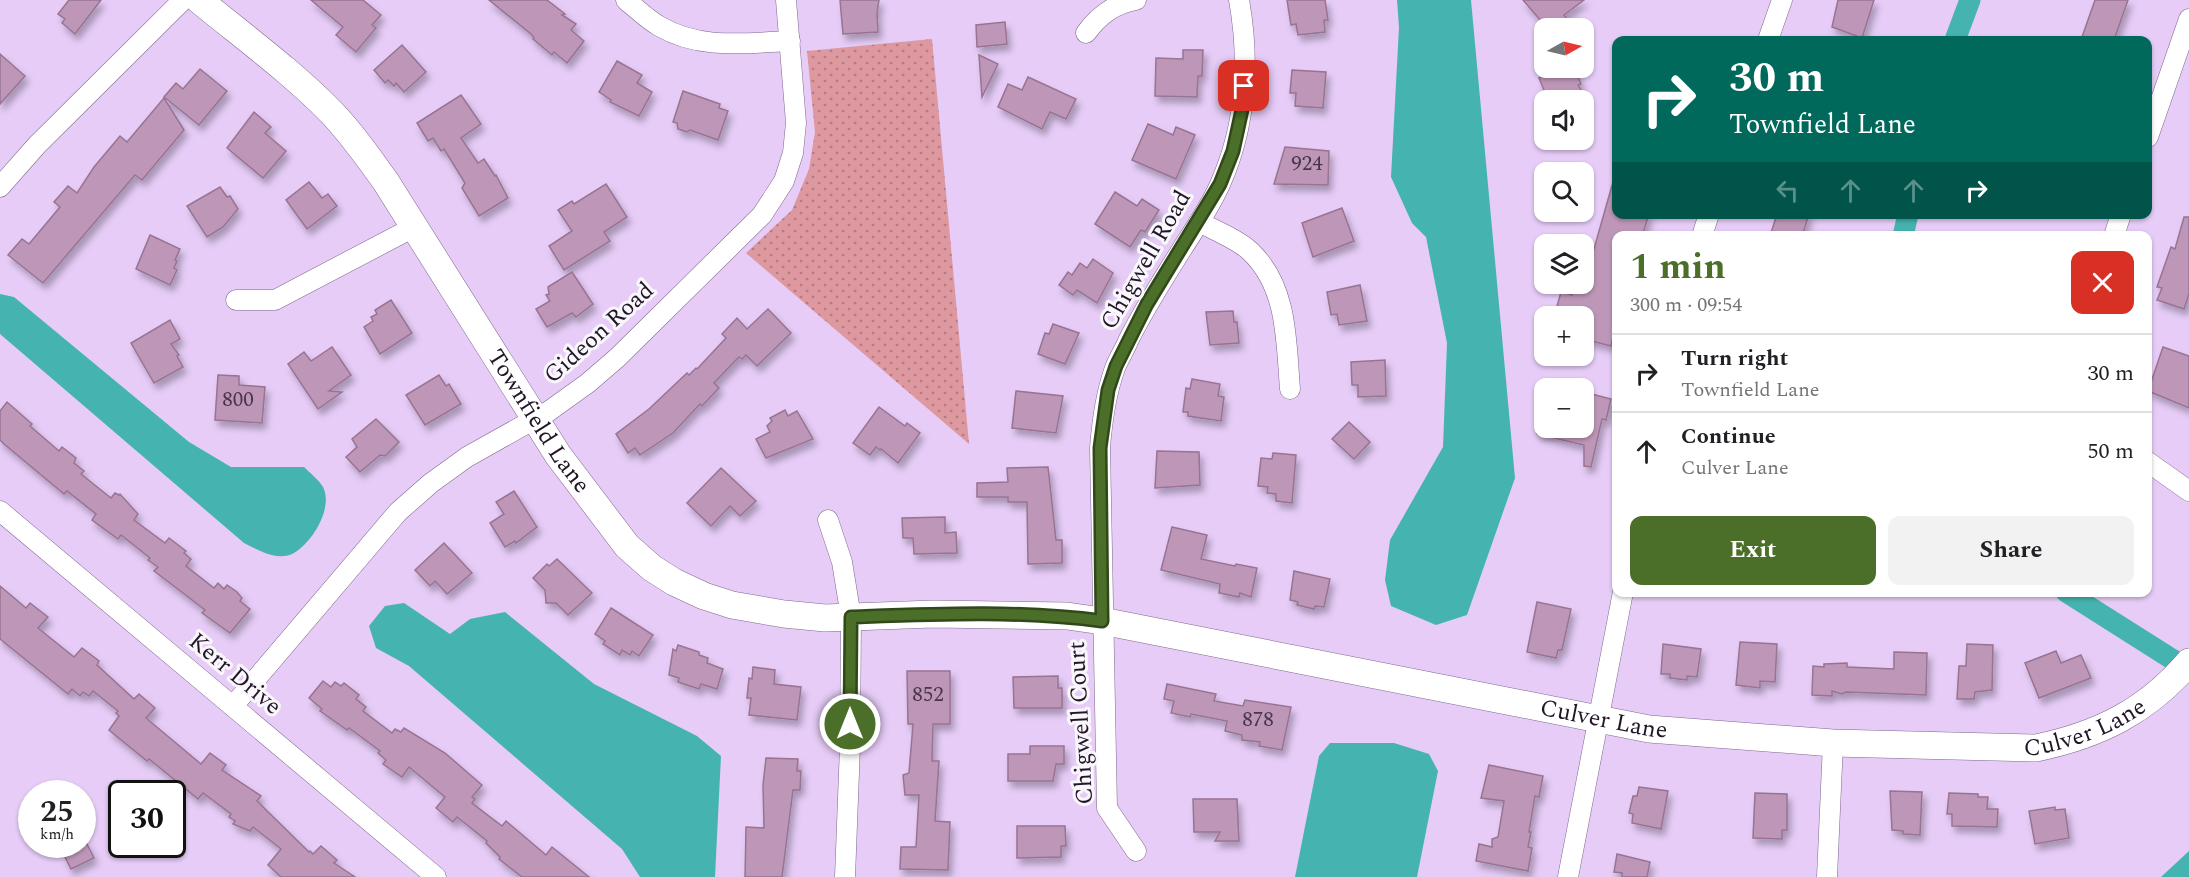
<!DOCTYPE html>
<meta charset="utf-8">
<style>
body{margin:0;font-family:Spectral,serif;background:#f2f2f2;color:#202124;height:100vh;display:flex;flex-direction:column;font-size:22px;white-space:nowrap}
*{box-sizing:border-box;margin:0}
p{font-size:20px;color:#757577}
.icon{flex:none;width:33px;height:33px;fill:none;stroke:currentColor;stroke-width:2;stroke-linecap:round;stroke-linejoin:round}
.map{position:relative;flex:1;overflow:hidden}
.panel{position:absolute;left:1612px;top:231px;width:540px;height:366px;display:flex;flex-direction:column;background:#fff;border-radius:12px;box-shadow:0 2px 4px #0004}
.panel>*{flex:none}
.banner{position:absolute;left:1612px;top:36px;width:540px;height:183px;border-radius:12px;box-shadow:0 2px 4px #0004;background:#00695c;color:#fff;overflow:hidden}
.needle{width:39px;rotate:82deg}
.fabs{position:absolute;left:1534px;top:18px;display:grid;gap:12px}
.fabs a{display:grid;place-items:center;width:60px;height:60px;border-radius:12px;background:#fff;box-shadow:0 2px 4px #0004;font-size:30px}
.speed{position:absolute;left:18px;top:780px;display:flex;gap:12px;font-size:30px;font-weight:700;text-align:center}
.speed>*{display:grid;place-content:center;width:78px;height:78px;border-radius:50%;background:#fff;box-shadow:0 2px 4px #0004;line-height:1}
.speed small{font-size:15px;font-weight:400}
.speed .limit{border:3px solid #111;border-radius:9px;background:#fff;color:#111}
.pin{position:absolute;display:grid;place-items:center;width:51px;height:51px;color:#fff;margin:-26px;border-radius:12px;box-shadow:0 3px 9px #0006}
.me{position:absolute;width:66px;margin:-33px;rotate:0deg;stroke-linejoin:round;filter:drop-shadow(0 0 4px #0008)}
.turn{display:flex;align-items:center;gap:21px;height:126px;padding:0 18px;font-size:27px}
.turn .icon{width:78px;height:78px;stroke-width:2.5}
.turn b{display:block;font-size:42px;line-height:51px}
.lanes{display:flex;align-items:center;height:57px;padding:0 18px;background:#0003;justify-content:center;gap:30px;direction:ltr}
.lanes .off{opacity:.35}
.round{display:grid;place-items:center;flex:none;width:63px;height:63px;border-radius:12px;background:#f2f2f2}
.headline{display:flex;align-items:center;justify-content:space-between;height:102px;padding:0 18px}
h1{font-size:36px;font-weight:700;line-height:45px;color:#4b6f28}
.primary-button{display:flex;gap:12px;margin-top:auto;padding:12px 18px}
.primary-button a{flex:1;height:69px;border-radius:12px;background:#4b6f28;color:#fff;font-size:24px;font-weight:700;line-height:69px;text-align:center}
.primary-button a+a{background:#f2f2f2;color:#202124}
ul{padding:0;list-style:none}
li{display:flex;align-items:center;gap:18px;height:78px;padding:0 18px;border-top:2px solid #e0e0e0}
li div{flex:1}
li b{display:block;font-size:22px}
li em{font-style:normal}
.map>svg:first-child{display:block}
.park{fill:url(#park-dots)}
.water{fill:#45b4b0}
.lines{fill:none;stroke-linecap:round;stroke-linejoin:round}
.canal{stroke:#45b4b0;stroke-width:21}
.building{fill:#be97b8;stroke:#987392;stroke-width:1.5;filter:url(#shadow)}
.street-casing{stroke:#7f688e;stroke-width:21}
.secondary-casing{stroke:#7f688e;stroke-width:28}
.street{stroke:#fff;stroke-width:20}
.secondary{stroke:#fff;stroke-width:27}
.route-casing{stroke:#31481a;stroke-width:15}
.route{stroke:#4b6f28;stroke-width:10}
.labels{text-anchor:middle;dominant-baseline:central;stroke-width:6;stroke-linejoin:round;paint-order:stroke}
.number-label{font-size:21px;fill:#48364a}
.street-label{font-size:24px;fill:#201626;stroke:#faf7fc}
</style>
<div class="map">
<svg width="2189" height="877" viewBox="0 0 2189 877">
<defs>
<pattern id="park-dots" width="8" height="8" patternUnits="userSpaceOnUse" patternTransform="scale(1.5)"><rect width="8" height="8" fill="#de98a0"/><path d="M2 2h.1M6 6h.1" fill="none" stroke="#b47b82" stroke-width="1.8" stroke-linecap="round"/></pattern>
<filter id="shadow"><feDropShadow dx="3.5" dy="6" stdDeviation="3" flood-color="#0004"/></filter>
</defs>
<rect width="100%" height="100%" fill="#e6ccf7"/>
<path class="park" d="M932 39 969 444 746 253 792 210 809 169 815 132 807 51Z"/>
<g class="water">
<path d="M1397 0H1471L1515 478 1467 615 1436 625 1391 606 1385 580 1390 540 1443 447 1447 343 1426 237 1412 223 1391 177 1399 27Z"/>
<path d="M0 294 14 297 189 442 231 467H304C310 473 319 480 323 487 334 508 311 545 292 554 276 561 258 550 244 543L0 334Z"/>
<path d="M404 603 450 634 470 619 505 612 594 684 697 736 721 756 715 877H640L622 849 409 666 376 648 369 626 385 606Z"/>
<path d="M1330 743H1394L1429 754 1438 771 1417 877H1295L1319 756Z"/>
<path d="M2189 851V877H2161Z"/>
</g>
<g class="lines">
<g class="canal">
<path d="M1955 40 1970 0"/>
<path d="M1903 236 1908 214"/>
<path d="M2066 592 2189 670"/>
</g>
</g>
<g class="building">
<path d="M69 0H101L75 34 62 23 65 19 58 14Z"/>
<path d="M311 0H363L381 15 372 25 376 28 356 52 336 35 343 27Z"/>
<path d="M489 0H547L565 14 562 15 576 24 571 30 584 41 567 63 554 52 552 55 533 39 534 38 531 34Z"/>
<path d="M840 0H879L877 13 878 32 843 34Z"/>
<path d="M1287 0H1325L1328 20H1324L1325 32 1298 35 1296 24 1291 25Z"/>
<path d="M1523 0H1584L1564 15 1575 28H1547Z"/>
<path d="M1838 0H1874L1862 38 1832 27Z"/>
<path d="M2095 0H2128L2114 40H2081Z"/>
<path d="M1005 22 1007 44 977 47 976 25Z"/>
<path d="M402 45 426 72 404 92 396 83 394 86 388 80 385 83 374 70Z"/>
<path d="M1183 50H1203L1202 76H1198L1197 97 1155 96 1156 58 1183 59Z"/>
<path d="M0 54 25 76 0 104Z"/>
<path d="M979 55 998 64 982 97Z"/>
<path d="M617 61 642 75 637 83 652 92 639 116 610 102 611 100 599 92Z"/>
<path d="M1564 68H1574L1581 84 1578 85 1587 100H1548L1539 78Z"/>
<path d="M200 69 227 91 199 125 164 97 176 83 183 89Z"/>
<path d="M1292 70 1326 72 1323 108 1295 106 1296 93H1290Z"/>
<path d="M1028 77 1076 99 1066 119 1050 112 1042 129 998 107 1008 84 1022 90Z"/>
<path d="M683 91 720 104 719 108 728 111 718 140 690 130 687 132 678 129 677 123 673 122Z"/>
<path d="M461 95 481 124 461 138 478 163 484 159 495 176 496 175 508 198 479 216 462 188 465 183 444 149 441 151 433 138 428 141 417 123Z"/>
<path d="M164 98 184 130 142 180 135 175 43 283 8 255 22 239 29 244 60 207 54 202 68 186 77 193 94 167 120 136 127 142Z"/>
<path d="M254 112 271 127 265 133 286 151 263 178 227 148Z"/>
<path d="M1148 124 1173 135 1176 127 1195 135 1176 179 1132 160Z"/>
<path d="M1285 147 1329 151 1328 185 1274 184Z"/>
<path d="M309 182 322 198 328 194 337 206 307 229 286 200Z"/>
<path d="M1613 182 1617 183V214H1649L1642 236H1617V320L1611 346 1584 339V316H1569L1570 314 1556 310 1561 292 1572 295 1576 284H1584Z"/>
<path d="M606 184 627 217 604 232 610 241 564 270 549 246 572 231 558 210 572 201 574 204Z"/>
<path d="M220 187 227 197 230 196 238 209 223 227 207 237 187 206Z"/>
<path d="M1115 192 1137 206 1142 199 1159 210 1145 232 1141 230 1130 247 1095 224Z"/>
<path d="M1342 208 1354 241 1313 257 1302 223Z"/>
<path d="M1777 214H1809L1802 236H1770Z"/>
<path d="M2184 217H2189V294L2184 309 2157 300 2162 288 2157 287 2171 247 2175 249Z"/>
<path d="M150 235 180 249 175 260 177 261 174 268 177 270 170 285 136 269Z"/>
<path d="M1093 259 1113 273 1097 303 1077 290 1073 295 1059 285 1068 272 1072 275 1080 263 1087 268Z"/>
<path d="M572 272 593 304 576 317 572 313 547 327 536 309 550 301 546 295 549 294 548 287Z"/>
<path d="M1360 285 1367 321 1339 325 1337 314 1331 315 1327 292Z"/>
<path d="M391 300 412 333 380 354 364 327 373 321 371 317 377 314 375 310Z"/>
<path d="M768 309 791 333 757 366 746 355 742 359 739 357 714 383 719 388 702 406 700 404 673 433 640 455 635 448 628 453 616 434 649 409 687 373 689 375 696 368 697 369 726 338 722 334 737 318 747 329Z"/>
<path d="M1233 311 1234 322H1237L1239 343 1210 345 1206 312Z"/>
<path d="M170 320 180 339 171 344 179 355 177 356 183 367 154 383 131 343Z"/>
<path d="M1053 324 1079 333 1065 364 1038 354 1045 333 1049 334Z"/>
<path d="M332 347 351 375 329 391 342 392 318 409 288 364 304 352 311 361Z"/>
<path d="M2163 347 2189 356V408L2148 391Z"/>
<path d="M1385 360 1386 396 1358 397V385H1352L1351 362Z"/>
<path d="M218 375 239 376V385L265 387 262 423 215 420Z"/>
<path d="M439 375 446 386 449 384 461 404 425 425 406 395Z"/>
<path d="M1192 379 1220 384 1218 396 1224 397 1221 421 1188 416V412H1183L1186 388 1190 389Z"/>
<path d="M1016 391 1063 396 1056 433 1012 428Z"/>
<path d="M1584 392 1611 399 1606 420 1602 419 1591 467 1584 466V445L1537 434V428H1584Z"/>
<path d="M7 402 32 424 30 426 59 451 62 447 76 458 74 463 84 471 81 474 111 498 115 493 119 495 120 494 138 514 134 520 165 543 169 538 186 551 184 553 191 559 186 566 214 588 218 583 224 589 227 585 237 592 242 598 240 601 250 609 230 633 202 613 205 610 183 593 154 571 158 567 148 560 150 558 121 535 118 539 92 520 96 514 67 491 64 494 4 444 0 440V411Z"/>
<path d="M879 407 905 426 907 423 920 433 898 463 881 449 880 450 876 447 870 455 853 443Z"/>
<path d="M785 410 788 416 797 411 813 439 766 458 756 439 770 432 767 426 772 421 770 418Z"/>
<path d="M376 419 399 442 385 456 380 455 360 472 346 457 357 447 352 439Z"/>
<path d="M1349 422 1370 442 1354 459 1332 439Z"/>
<path d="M1157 451 1199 452 1200 485 1155 488Z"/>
<path d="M1273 453 1296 455 1292 503 1276 501V494L1267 493 1268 487 1258 486 1261 458 1272 459Z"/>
<path d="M1048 467 1056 540H1062V563L1028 564 1027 502H1008V497H977V483L1008 482 1007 468Z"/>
<path d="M721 468 756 501 740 516 730 506 711 526 687 503Z"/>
<path d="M514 491 537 527 516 543 515 541 505 547 490 523 504 514 496 502Z"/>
<path d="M945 517V533L956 532 957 553 914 554 913 538H903L902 518Z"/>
<path d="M1172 527 1207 535 1201 559 1235 566 1236 564 1257 568 1251 597 1240 593 1239 597 1219 593 1220 584 1161 570Z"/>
<path d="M444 543 472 573 447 594 435 581 430 586 415 570Z"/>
<path d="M557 559 592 593 568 615 556 603H546L545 590 533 578 547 564 549 566Z"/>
<path d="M1294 571 1330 579 1324 607 1315 606 1314 609 1297 605 1298 602 1290 600Z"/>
<path d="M0 586 26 608 30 603 48 617 38 628 74 657 82 648 99 661 97 665 134 699 139 694 155 708 146 718 201 764 210 753 226 765 222 770 261 796 257 801 309 852 310 851 313 854 321 846 337 860 334 863 355 877H281L268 865 281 849 253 827 250 831 233 824 235 821 229 817 231 814 203 793 198 799 149 759 147 761 109 730 119 716 116 713 118 711 93 691 89 696 83 692 80 696 72 689 68 694 0 639Z"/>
<path d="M1537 602 1571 609 1562 650H1558L1556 658 1527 652Z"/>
<path d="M611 608 653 635 639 656 632 651 630 655 622 650 620 655 603 644 605 641 595 634Z"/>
<path d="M1740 642 1777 644 1775 682 1760 681V688L1736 685Z"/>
<path d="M1663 644 1701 649 1697 677 1687 676V680L1670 678V674H1661Z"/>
<path d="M1967 644 1993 645 1992 690 1975 692 1974 699H1957L1959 666H1966Z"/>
<path d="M678 645 699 652V655L708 658 707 663 723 669 717 689 701 684 699 689 678 682 679 678 669 675 673 649 676 651Z"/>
<path d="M2056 651 2061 663 2081 655 2091 678 2039 698 2025 663Z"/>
<path d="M1894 652 1927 653 1926 695 1846 692 1842 694 1832 691V696L1812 695 1813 666 1824 667V664L1847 663V667L1894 669Z"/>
<path d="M753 667 775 670 774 684 801 687 797 720 749 715 751 698H747L749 678 752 679Z"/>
<path d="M907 671H950V724H933L932 761H939L935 821 950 822 948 870 900 869 901 847H916L919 795H905L903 775 909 773 913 724H908Z"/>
<path d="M1058 676V688H1062V708H1014L1013 677Z"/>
<path d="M323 681 331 687 335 682 341 686 344 683 359 695 356 699 366 707 363 711 392 733 395 729 401 732 404 728 445 753 482 785 472 797 475 799 472 803 502 826 506 821 546 855 552 847 589 877H522L499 859 500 857 486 843 487 841 457 817 453 822 436 808 445 797 409 767 402 777 383 764 386 760 378 753 380 751 349 728 347 730 320 711 322 709 309 698Z"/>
<path d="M1167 684 1216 694 1214 701 1243 706 1245 700 1291 707 1282 750 1259 746 1260 742 1242 740V735L1225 731 1227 721 1191 714 1190 717 1171 713 1174 701 1164 699Z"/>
<path d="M1030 746H1064V764H1056L1053 781H1008V754H1030Z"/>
<path d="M766 758 798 759 797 771H801L800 790H793L782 877H745L746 827 764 828 763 785Z"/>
<path d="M1489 765 1543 776 1539 797 1535 796 1529 832H1531L1528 847 1532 848 1528 871 1476 861 1479 844 1492 847V839L1498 837 1504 801 1481 798Z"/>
<path d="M1639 787 1668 791 1661 829 1632 823 1633 814 1629 813 1633 796H1637Z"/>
<path d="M1890 791 1922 792 1920 835 1903 834V831L1892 830Z"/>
<path d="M1755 793 1787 794V830H1782V839L1753 838Z"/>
<path d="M1949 793 1978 794V797H1988L1987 809H1998L1997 827 1952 826V814H1947Z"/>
<path d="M1237 799 1239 841H1215L1220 832H1194L1193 799Z"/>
<path d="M2055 807V810L2065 809 2069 838 2035 844 2029 811Z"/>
<path d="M1017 826H1065L1066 846H1061V857L1017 858Z"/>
<path d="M85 840 94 858 71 869 62 851 77 844H82Z"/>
<path d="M1617 854 1650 862 1647 877H1622V873L1614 872Z"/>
</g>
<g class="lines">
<defs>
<g id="street">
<path d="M626 0C637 9 647 19 659 26 700 50 744 43 790 41"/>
<path d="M1086 33C1099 15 1114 4 1136 0"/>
<path d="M1768 40 1782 0"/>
<path d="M2148 137 2189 19"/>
<path d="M0 187 37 145 183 0"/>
<path d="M1199 222C1214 230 1239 240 1251 252 1288 288 1286 341 1290 389"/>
<path d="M1702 236 1709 214"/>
<path d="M2114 236 2121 214"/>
<path d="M236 300H275L414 227"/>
<path d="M2148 462 2189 491"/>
<path d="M0 511 436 877"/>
<path d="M828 520 842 562 851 617 850 746 845 877"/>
<path d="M233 706 398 512 431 483 467 457 549 411 588 383 617 358 762 215 784 181 793 153 796 123 786 0"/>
<path d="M1136 851 1107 808 1100 448C1102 421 1106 393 1115 368 1119 358 1125 349 1129 339 1145 308 1163 279 1182 249 1195 228 1211 206 1221 182 1246 125 1250 61 1239 0"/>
<path d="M1568 877 1623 592"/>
<path d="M1827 877 1833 743"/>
</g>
<g id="secondary">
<path id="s1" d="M199 0C244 37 292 72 332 113 352 134 369 158 386 182L558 455 627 546 652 568 674 582 704 596 732 605 784 614 825 618 933 614 1067 616 1102 621 1649 729 1833 743 2036 748C2099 735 2147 711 2189 662"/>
</g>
</defs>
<use href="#street" class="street-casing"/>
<use href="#secondary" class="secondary-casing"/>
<use href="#street" class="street"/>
<use href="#secondary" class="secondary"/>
</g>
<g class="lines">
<defs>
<path id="route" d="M850 724 851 617C934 614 1019 610 1102 621L1100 448 1108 390 1116 366 1147 304 1220 184 1233 151 1243 105 1244 86"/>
</defs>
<use href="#route" class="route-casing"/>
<use href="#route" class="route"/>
</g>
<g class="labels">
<g class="number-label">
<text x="1307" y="164">924</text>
<text x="238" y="400">800</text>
<text x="928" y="695">852</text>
<text x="1258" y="720">878</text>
</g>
<g class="street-label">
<text transform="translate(1146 260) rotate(-60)">Chigwell Road</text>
<text transform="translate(599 333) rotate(-42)">Gideon Road</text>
<text stroke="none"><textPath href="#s1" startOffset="546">Townfield Lane</textPath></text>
<text transform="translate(235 674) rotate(40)">Kerr Drive</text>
<text stroke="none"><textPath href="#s1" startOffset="1704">Culver Lane</textPath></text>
<text transform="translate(1081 723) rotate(-93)">Chigwell Court</text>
<text stroke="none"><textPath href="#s1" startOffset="2190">Culver Lane</textPath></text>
</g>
</g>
</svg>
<div class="fabs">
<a><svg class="needle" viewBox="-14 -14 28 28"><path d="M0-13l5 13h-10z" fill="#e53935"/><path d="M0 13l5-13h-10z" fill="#757577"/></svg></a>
<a><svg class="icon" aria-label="sound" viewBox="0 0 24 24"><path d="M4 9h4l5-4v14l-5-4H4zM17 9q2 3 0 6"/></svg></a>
<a><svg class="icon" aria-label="search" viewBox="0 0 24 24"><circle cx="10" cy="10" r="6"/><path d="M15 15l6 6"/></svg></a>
<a><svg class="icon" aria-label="layers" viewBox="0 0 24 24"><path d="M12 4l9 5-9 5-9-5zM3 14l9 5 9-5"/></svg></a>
<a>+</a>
<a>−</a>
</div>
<div class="speed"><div>25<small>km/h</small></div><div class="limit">30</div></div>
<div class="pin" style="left:1244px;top:86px;background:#d93025"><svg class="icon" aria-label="arrive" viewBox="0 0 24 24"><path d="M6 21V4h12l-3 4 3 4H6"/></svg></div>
<svg class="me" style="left:850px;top:724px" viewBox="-20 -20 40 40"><circle r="17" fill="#4b6f28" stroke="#fff" stroke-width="3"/><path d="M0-11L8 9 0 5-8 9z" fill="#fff"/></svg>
<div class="banner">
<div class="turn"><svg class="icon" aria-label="right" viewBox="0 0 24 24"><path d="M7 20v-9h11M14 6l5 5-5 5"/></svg><div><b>30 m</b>Townfield Lane</div></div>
<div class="lanes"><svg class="icon off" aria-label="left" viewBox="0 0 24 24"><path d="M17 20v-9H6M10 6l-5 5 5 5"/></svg><svg class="icon off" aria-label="ahead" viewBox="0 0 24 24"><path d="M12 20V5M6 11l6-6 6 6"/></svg><svg class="icon off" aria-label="ahead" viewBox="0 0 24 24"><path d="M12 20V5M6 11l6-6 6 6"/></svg><svg class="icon" aria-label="right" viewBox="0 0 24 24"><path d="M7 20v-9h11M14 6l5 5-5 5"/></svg></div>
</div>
<section class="panel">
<div class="headline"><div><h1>1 min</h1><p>300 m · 09:54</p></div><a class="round" style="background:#d93025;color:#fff"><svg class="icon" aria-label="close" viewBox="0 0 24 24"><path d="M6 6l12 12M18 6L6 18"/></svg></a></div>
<ul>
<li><svg class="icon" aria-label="right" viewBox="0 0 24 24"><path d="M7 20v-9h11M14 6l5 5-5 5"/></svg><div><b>Turn right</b><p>Townfield Lane</p></div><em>30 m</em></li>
<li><svg class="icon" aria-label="ahead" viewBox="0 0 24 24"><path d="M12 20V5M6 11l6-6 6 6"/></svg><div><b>Continue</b><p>Culver Lane</p></div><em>50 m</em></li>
</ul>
<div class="primary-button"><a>Exit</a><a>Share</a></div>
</section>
</div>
